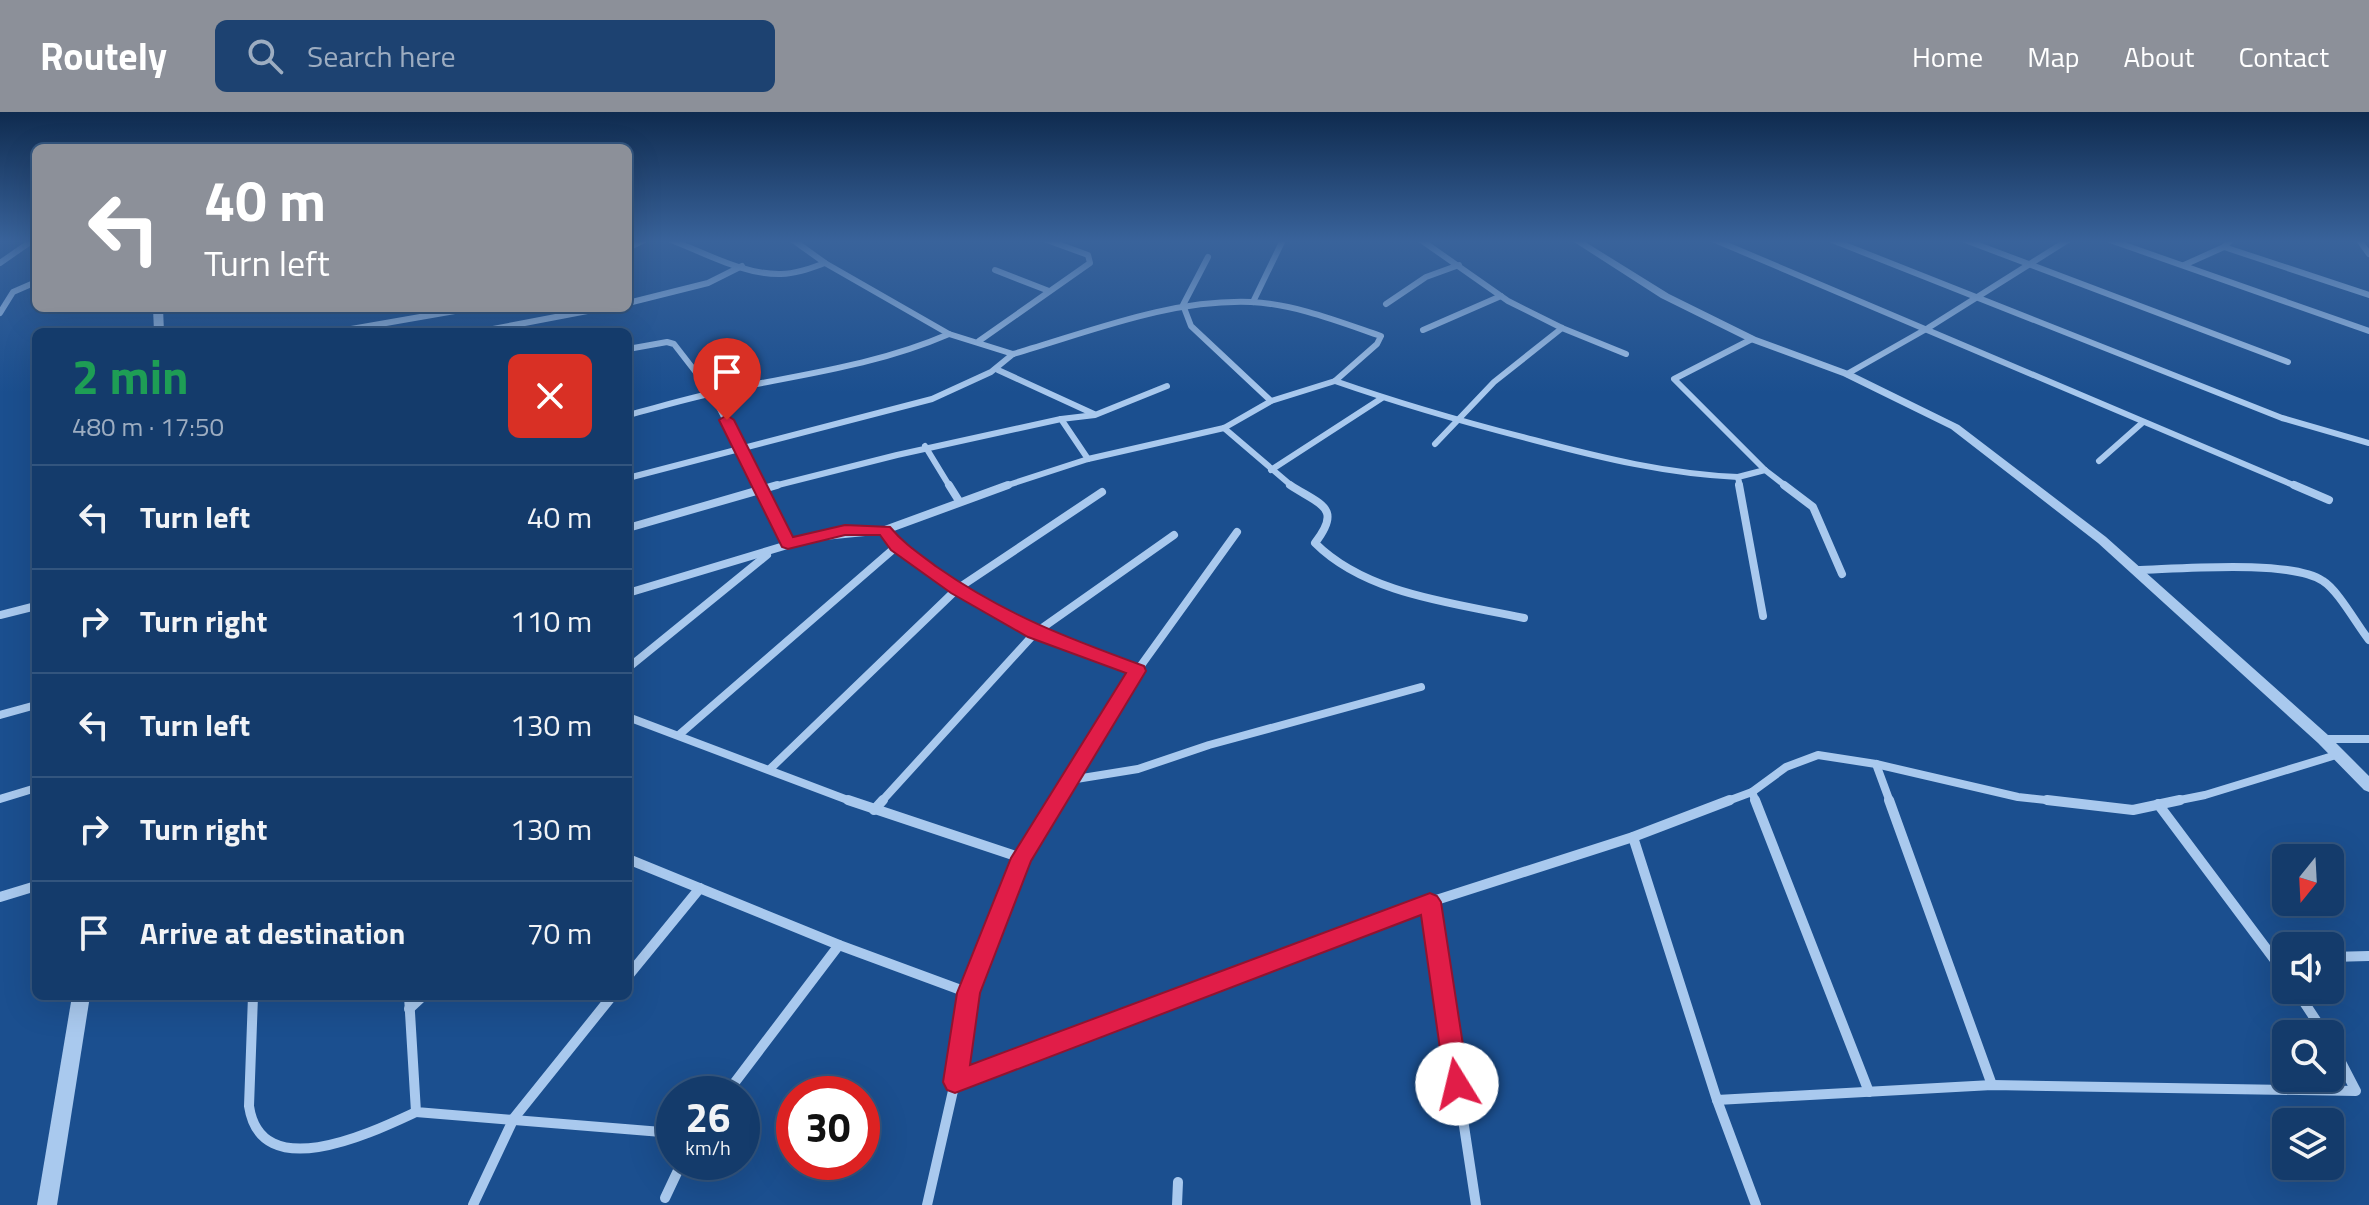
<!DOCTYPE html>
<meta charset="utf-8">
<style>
body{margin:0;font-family:"Titillium Web",sans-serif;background:#1d4271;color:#f1f3f6;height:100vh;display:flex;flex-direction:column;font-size:30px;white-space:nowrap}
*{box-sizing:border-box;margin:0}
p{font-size:26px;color:#9dadc1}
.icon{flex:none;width:44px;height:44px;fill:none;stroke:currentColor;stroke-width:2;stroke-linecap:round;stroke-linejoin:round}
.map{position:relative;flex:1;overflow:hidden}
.panel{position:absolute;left:32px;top:216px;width:600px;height:672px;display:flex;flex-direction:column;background:#143b6b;border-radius:12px;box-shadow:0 8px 32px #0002,0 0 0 2px #33557e}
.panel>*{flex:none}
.guide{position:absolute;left:32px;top:32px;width:600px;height:168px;border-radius:12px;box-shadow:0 8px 32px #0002,0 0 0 2px #33557e;background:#8c9099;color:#fff;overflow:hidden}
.needle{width:52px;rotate:198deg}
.controls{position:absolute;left:2272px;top:732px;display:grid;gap:16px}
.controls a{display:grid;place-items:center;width:72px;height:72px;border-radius:12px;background:#143b6b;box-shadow:0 8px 32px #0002,0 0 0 2px #33557e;font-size:40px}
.speed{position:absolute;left:656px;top:964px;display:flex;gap:16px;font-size:40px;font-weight:700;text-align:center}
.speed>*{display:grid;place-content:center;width:104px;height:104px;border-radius:50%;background:#143b6b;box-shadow:0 8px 32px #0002,0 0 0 2px #33557e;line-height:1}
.speed small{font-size:20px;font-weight:400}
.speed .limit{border:12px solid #d22;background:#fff;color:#111}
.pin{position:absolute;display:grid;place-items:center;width:68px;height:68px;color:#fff;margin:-82px -34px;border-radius:50% 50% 50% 0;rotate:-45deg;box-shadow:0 0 8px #0007}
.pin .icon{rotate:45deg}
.me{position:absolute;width:88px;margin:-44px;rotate:351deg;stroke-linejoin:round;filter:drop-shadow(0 0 6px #0008)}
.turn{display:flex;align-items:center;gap:28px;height:168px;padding:0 40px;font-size:36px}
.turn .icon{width:104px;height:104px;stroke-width:2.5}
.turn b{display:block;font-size:56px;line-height:68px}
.round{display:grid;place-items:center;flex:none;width:84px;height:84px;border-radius:12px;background:#1d4271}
.overview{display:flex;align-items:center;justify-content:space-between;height:136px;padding:0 40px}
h1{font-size:48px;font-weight:700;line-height:60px;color:#1e9e55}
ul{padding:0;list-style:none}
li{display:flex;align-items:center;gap:24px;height:104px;padding:0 40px;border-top:2px solid #33557e}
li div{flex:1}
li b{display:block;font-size:30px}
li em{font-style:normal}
header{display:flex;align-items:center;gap:48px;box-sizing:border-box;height:112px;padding:0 40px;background:#8c9099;color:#fff}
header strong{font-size:38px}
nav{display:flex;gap:44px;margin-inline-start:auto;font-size:28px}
.search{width:560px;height:72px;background:#1d4271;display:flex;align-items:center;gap:20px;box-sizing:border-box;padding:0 28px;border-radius:12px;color:#9dadc1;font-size:30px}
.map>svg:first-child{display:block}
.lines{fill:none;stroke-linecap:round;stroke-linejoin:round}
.minor-far2{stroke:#a9c9ee;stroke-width:6}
.minor-far1{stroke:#a9c9ee;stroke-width:8}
.minor{stroke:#a9c9ee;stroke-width:10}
.tertiary{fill:#a9c9ee;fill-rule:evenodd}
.route{fill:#e11d48;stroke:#92132f;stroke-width:2}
</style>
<header>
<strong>Routely</strong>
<div class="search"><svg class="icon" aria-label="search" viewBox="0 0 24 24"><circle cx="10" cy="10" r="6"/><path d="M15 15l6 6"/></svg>Search here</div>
<nav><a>Home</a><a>Map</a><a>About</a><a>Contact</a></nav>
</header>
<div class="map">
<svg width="2369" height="1093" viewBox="0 0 2369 1093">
<rect width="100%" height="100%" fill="#1b4f8f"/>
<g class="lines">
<g class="minor-far2">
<path d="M671 128C705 141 744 163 781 162 796 162 811 156 825 151"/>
<path d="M793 128 825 151 949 222 1013 242"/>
<path d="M1421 128 1508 189 1562 216 1626 242"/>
<path d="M1715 128 2298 375"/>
<path d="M1832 128 2282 306 2369 331"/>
<path d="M1965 128 2288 250"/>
<path d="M2110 128 2369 219"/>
<path d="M2359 128 2369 142"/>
<path d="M2224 135 2369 183"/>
<path d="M628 136 644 128"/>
<path d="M1208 145 1183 193 1191 214 1271 289"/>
<path d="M0 151 33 128"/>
<path d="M2184 153 2224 135 2231 128"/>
<path d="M995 158 1049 179"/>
<path d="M1253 190 1283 128"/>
<path d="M628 191 708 171 742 154"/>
<path d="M1386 192 1426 165 1459 153"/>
<path d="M0 201 13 180 36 170"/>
<path d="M1423 218 1501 184"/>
<path d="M334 220 472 196"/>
<path d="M477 220 603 196"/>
<path d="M1752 227 1674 267 1765 358 1787 375"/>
<path d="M979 229 1090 151 1088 143 1047 128"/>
<path d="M628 237 667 230 674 232 712 281 759 375"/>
<path d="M998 258 1094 302"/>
<path d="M1847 262 1928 216 2068 128"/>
<path d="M1335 269C1401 292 1467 311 1534 328 1602 346 1668 362 1738 365"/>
<path d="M628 303C666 293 703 282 741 275 813 261 882 251 949 222"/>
<path d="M1061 307 1095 303 1167 274"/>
<path d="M1224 316 1293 375"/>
<path d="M1435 332 1494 270 1562 216"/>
<path d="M925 334 950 375"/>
<path d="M2099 349 2142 311"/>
<path d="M1271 358 1382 286"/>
<path d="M628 366 932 287 991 260 1013 242C1090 220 1169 187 1251 190 1295 192 1340 210 1381 224L1377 232 1335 269 1271 289 1224 316 1088 347 1002 375"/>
<path d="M770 375 897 343 1061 307 1088 347"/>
<path d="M1740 375 1738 365 1765 358"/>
</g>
<g class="minor-far1">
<path d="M758 373 788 432"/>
<path d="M949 373 959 389"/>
<path d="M1290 373C1320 393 1343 395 1315 431 1367 483 1455 491 1524 506"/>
<path d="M1739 373 1763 504"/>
<path d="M1784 373 1813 395 1842 462"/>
<path d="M2294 373 2329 388"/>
<path d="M628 416 777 373"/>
<path d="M885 418 1008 373"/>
<path d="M2136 458C2177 457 2291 447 2323 469 2338 478 2357 513 2369 528"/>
<path d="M628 481 814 425 885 418C899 437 917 448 936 462 999 507 1065 532 1137 559"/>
<path d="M0 503 36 494"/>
<path d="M628 556 767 443"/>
<path d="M0 603 36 593"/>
<path d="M628 605 853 690"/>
<path d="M680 622 897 434"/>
<path d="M2323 627H2369"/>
<path d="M1876 652 1890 690"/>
<path d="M770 657 957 477 1102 380"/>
<path d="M1070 668 1138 657 1209 633 1421 575"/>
<path d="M1752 680 1756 690"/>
<path d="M0 687 36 676"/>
<path d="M881 690 1035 521 1174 423"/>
<path d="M1056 690 1137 559 1237 420"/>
<path d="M1725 690 1752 680 1786 655 1818 643 1876 652 2018 685 2064 690"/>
<path d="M2170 690 2205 683 2336 643"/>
</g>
<g class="minor">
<path d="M848 688 1022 746"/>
<path d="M1755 688 1869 980"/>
<path d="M1889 688 1992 973"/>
<path d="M2047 688 2133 698 2180 688"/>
<path d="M2158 692 2286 863"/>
<path d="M874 698 883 688"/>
<path d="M1633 725 1717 988 1992 973 2356 979 2330 929"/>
<path d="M628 747 839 833 969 881"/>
<path d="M0 785 36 774"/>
<path d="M1430 790 1476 1093"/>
<path d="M2330 845 2369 844"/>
<path d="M628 864 700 776"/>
<path d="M2296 878 2325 922"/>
<path d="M253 884 249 994C261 1075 375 1019 416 1000"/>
<path d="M409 884 416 1000 674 1021"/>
<path d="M409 897 423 884"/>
<path d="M955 970 1430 790 1633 725 1730 688"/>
<path d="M726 982 839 833"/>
<path d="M1717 988 1756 1093"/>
<path d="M665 1086 682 1050"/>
<path d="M473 1093 514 1006 612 884"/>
<path d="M927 1093 955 970 969 881 1022 746 1058 688"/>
<path d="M1177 1093 1178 1070"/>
</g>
<g class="tertiary">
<path d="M1571 128H1582L1669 182 1756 225 1851 260 1959 313 2106 425 2328 623 2369 664V680L2364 678 2318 631 2098 431 1951 317 1843 264 1748 229 1661 186Z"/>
<path d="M153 196H163L164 220H154Z"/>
<path d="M72 884H90L57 1093H37Z"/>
</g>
</g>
<linearGradient id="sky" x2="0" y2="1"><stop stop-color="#0f2b4f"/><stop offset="0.46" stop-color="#39639b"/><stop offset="1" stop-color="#39639b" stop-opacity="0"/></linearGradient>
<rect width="2369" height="281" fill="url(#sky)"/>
<path class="route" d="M727 303 734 308 793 425 845 413 890 415C904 432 920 442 937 455 1004 502 1067 526 1144 554L1146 559 1031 749 980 881 970 953 1430 781 1437 784 1441 790 1469 972 1466 980 1457 983 1449 980 1445 972 1421 803 955 981 947 978 943 970 957 881 1011 746 1126 561 1028 525 951 481 891 438 880 423H845L788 437 782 435 719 308Z"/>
</svg>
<div class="controls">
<a><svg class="needle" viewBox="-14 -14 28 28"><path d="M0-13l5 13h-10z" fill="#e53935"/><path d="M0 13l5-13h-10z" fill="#9dadc1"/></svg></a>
<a><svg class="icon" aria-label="sound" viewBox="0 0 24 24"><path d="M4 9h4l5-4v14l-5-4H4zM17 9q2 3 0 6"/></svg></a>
<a><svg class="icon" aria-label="search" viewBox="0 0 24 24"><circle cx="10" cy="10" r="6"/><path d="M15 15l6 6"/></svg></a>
<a><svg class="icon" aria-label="layers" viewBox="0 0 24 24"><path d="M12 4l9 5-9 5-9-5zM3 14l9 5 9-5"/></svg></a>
</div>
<div class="speed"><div>26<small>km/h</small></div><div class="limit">30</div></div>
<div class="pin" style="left:727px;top:308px;background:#d93025"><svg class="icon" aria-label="arrive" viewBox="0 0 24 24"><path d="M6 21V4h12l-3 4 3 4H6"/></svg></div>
<svg class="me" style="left:1457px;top:972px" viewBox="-20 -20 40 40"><circle r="19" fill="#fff"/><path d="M0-13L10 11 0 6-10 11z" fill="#e11d48"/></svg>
<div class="guide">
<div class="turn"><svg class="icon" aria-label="left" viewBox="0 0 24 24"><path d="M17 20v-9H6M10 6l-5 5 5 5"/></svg><div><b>40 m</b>Turn left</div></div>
</div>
<section class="panel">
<div class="overview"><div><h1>2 min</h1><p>480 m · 17:50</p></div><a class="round" style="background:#d93025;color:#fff"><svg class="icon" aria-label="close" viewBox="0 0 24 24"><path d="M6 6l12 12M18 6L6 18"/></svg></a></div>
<ul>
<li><svg class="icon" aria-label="left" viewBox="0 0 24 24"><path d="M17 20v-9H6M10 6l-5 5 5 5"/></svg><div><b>Turn left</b></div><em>40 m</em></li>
<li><svg class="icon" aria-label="right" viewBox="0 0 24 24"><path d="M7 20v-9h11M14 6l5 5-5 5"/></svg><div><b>Turn right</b></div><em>110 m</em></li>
<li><svg class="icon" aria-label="left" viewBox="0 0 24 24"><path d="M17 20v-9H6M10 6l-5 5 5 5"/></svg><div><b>Turn left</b></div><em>130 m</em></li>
<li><svg class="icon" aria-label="right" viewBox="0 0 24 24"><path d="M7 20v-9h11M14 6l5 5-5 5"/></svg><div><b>Turn right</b></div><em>130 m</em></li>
<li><svg class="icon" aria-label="arrive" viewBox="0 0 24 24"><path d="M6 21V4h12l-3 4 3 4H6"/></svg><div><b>Arrive at destination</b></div><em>70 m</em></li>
</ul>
</section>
</div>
